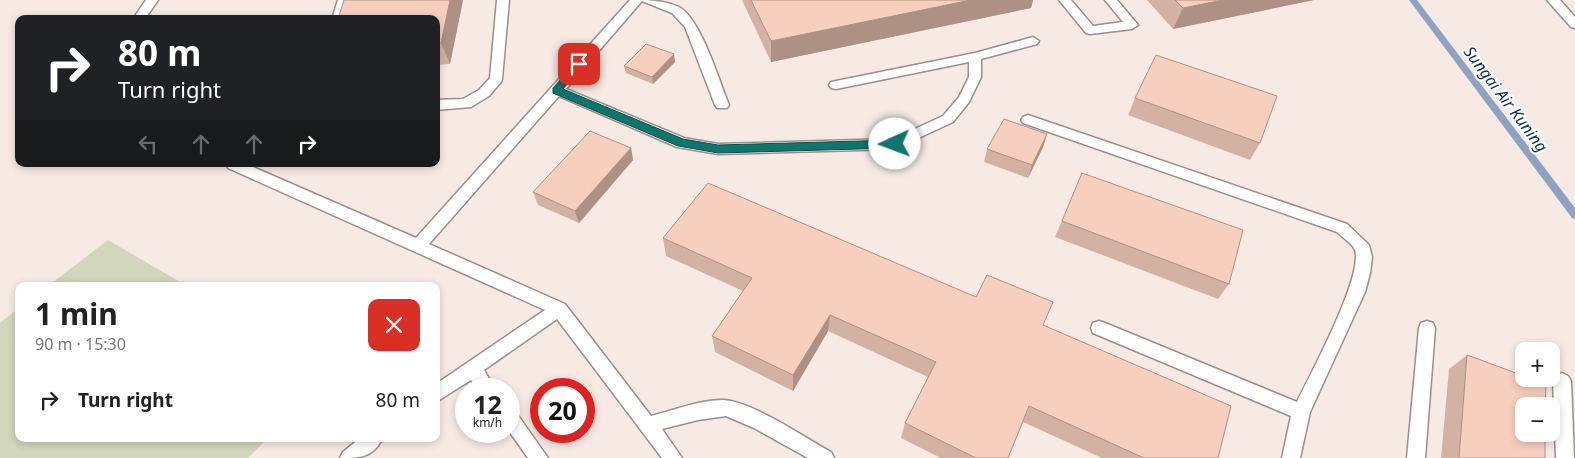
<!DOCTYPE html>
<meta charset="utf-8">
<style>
body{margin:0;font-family:"Noto Sans",sans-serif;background:#f2f2f2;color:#222;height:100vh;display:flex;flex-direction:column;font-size:19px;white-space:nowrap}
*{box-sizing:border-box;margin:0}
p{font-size:16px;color:#767676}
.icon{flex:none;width:28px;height:28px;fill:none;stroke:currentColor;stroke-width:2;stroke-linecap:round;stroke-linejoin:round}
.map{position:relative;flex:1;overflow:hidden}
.panel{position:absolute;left:15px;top:282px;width:425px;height:160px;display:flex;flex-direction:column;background:#fff;border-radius:10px;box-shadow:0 2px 8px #0003}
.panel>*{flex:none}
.banner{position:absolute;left:15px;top:15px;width:425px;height:152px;border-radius:10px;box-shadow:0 2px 8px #0003;background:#202124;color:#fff;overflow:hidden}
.buttons{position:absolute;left:1515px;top:342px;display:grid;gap:10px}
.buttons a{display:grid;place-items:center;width:45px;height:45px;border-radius:10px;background:#fff;box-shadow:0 2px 8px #0003;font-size:25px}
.speed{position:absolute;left:455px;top:378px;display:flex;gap:10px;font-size:25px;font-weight:700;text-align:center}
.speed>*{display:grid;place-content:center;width:65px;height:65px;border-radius:50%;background:#fff;box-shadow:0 2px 8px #0003;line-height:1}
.speed small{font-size:12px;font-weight:400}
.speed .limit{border:8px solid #d22;background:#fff;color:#111}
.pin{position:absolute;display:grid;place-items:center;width:42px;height:42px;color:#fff;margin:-21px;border-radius:10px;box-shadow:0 2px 8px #0006}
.me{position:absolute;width:55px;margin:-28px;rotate:268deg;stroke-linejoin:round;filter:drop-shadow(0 0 4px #0008)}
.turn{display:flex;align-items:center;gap:18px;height:105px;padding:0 20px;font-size:22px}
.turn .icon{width:65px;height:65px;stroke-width:2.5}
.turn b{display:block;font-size:35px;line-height:42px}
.lanes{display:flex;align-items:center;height:48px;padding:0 20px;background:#0003;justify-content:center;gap:25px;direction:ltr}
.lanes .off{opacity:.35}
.round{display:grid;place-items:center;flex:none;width:52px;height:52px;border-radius:10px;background:#f2f2f2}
.headline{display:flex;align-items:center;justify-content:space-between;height:85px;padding:0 20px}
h1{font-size:30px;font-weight:700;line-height:38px}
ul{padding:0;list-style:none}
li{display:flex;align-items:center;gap:15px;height:65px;padding:0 20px}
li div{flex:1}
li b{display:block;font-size:19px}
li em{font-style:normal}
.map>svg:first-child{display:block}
.green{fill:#d2d6bc}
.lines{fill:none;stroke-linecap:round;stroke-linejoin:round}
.stream{fill:#8da3c1;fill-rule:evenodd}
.lane-casing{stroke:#9a8f8a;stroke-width:3}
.lane{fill:#fff;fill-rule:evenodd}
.wall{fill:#d4b2a3}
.shaded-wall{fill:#ad9185}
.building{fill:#f7cfbe;stroke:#ad9185}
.route{fill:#0f766e;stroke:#0a4d48}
.labels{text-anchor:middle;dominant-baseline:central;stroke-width:4.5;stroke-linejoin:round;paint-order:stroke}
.water-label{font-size:16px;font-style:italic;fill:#0d2c54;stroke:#fff}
</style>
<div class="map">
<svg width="1575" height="458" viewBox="0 0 1575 458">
<rect width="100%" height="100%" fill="#f7eae5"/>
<g class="green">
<path d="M108 240 187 286H48Z"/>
<path d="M19 308V439H267L248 458H0V323Z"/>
</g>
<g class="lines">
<path class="stream" d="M1409 0H1417L1575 208V219L1572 218Z"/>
<defs>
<g id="lane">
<path d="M146 0H158L145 19H133Z"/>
<path d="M338 0H350L344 19H332Z"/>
<path d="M497 0H509L502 79 501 82 489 96 471 107 436 110V100L463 99 479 90 490 78Z"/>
<path d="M630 0C647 0 664 0 679 7 701 19 719 81 729 105L727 108H717L715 105 685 27 672 13 642 1 566 89 684 138 718 144 893 139 943 116 959 97 969 77V62L836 89 831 88 829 85 831 82 975 53 1033 37 1039 41 1037 44 981 59V77L969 102 953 122 895 149 718 154 677 147 559 96 429 244 565 304 651 416C675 410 699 400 723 400 752 401 805 438 831 452L834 458H808L754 428 726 416 698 420 662 429 682 458H662L557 319 484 370 495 389H477L471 380 436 402V384L545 310 228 168 226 164H246L416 238Z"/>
<path d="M1059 0H1071L1093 26 1123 22 1105 0H1117L1138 25 1132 29 1090 34 1086 33Z"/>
<path d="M1547 0H1560L1575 17V28L1571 27Z"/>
<path d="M1028 115 1347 224 1369 245 1372 257 1370 273 1365 292 1310 412 1300 458H1282L1291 416 1093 333 1091 328 1093 323 1099 321 1105 323 1297 402C1309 377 1367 270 1354 248 1350 242 1342 237 1337 232L1023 123 1021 120 1023 117Z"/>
<path d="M1427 321 1433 323 1435 328 1425 458H1407L1419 328 1421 323Z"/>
<path d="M1562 373 1568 376 1571 381 1574 458H1556L1553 381 1556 376Z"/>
<path d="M509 409 515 411 548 458H528L509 431Z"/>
<path d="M359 439H382C373 458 358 458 340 458L343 452Z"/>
</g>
</defs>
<use href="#lane" class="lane-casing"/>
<use href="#lane" class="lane"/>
</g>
<g class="wall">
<path d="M463 0 450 64 436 65V19Z"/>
<path d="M742 0H1033L1031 8 771 62Z"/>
<path d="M1147 0H1314L1173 29Z"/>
<path d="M675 62 653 84 626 73 624 66Z"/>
<path d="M1135 98 1260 143 1250 160 1128 115Z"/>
<path d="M1047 134 1043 147 1028 178 984 162 987 149Z"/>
<path d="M631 148 633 160 579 223 538 205 533 192Z"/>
<path d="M1082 173 1229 284 1218 299 1055 237Z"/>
<path d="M663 238 1043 325 1218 458H1102L1023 422 1008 458H941L901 438 905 423 928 377 828 331 793 391 715 352 712 336 743 291 666 256Z"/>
<path d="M1467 355 1545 458H1441L1449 369Z"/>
</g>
<g class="shaded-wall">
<path d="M450 0H463L450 64 441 43Z"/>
<path d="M971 0H1033L1031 8 771 62V41Z"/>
<path d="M1223 0H1314L1173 29 1183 8Z"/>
<path d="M674 54 675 62 653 84 652 77Z"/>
<path d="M1047 134 1043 147 1028 178 1032 165Z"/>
<path d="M631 148 633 160 579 223 575 211Z"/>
<path d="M830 315 828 331 793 391V375Z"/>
</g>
<g class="building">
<path d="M344 0H450L441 43H436V19H338Z"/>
<path d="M751 0H971L771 41Z"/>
<path d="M1175 0H1223L1183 8Z"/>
<path d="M646 44 674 54 652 77 624 66Z"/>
<path d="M1156 55 1277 96 1260 143 1135 98Z"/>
<path d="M1004 119 1047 134 1032 165 987 149Z"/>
<path d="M590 131 631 148 575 211 533 192Z"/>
<path d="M1082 173 1243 230 1229 284 1062 221Z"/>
<path d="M708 183 976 297 987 275 1053 302 1043 325 1231 406 1218 458H1144L1029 406 1008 458H976L905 423 936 362 830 315 793 375 712 336 752 278 663 238Z"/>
<path d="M1467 355 1524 376V379H1530L1546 385 1545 406H1524V434H1545V458H1459Z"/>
</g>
<path class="route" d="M579 61 584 64 563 89 683 139 718 145 895 140 900 144 895 148 718 153 678 146 553 93V88L576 62Z"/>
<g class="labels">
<g class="water-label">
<text transform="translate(1506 99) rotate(53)">Sungai Air Kuning</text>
</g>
</g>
</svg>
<div class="buttons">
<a>+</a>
<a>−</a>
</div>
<div class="speed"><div>12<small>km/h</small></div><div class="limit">20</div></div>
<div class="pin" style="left:579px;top:64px;background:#d93025"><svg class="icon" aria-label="arrive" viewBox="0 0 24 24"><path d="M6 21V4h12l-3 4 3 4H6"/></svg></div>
<svg class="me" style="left:895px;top:144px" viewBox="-20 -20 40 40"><circle r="19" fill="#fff"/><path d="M0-13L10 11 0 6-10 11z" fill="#0f766e"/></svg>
<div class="banner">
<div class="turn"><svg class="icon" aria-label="right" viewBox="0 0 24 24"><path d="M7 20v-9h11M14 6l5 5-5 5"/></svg><div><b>80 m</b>Turn right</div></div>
<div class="lanes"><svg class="icon off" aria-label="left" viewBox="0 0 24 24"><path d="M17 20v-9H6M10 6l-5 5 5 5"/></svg><svg class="icon off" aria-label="ahead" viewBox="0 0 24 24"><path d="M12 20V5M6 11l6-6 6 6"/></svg><svg class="icon off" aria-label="ahead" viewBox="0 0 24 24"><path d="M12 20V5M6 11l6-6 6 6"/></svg><svg class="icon" aria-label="right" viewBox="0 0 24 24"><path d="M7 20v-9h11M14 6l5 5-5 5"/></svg></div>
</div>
<section class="panel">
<div class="headline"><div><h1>1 min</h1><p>90 m · 15:30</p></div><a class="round" style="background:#d93025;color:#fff"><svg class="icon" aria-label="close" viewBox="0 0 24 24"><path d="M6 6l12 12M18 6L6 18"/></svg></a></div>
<ul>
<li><svg class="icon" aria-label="right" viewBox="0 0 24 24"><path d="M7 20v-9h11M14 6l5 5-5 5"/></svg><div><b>Turn right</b></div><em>80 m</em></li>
</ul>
</section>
</div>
